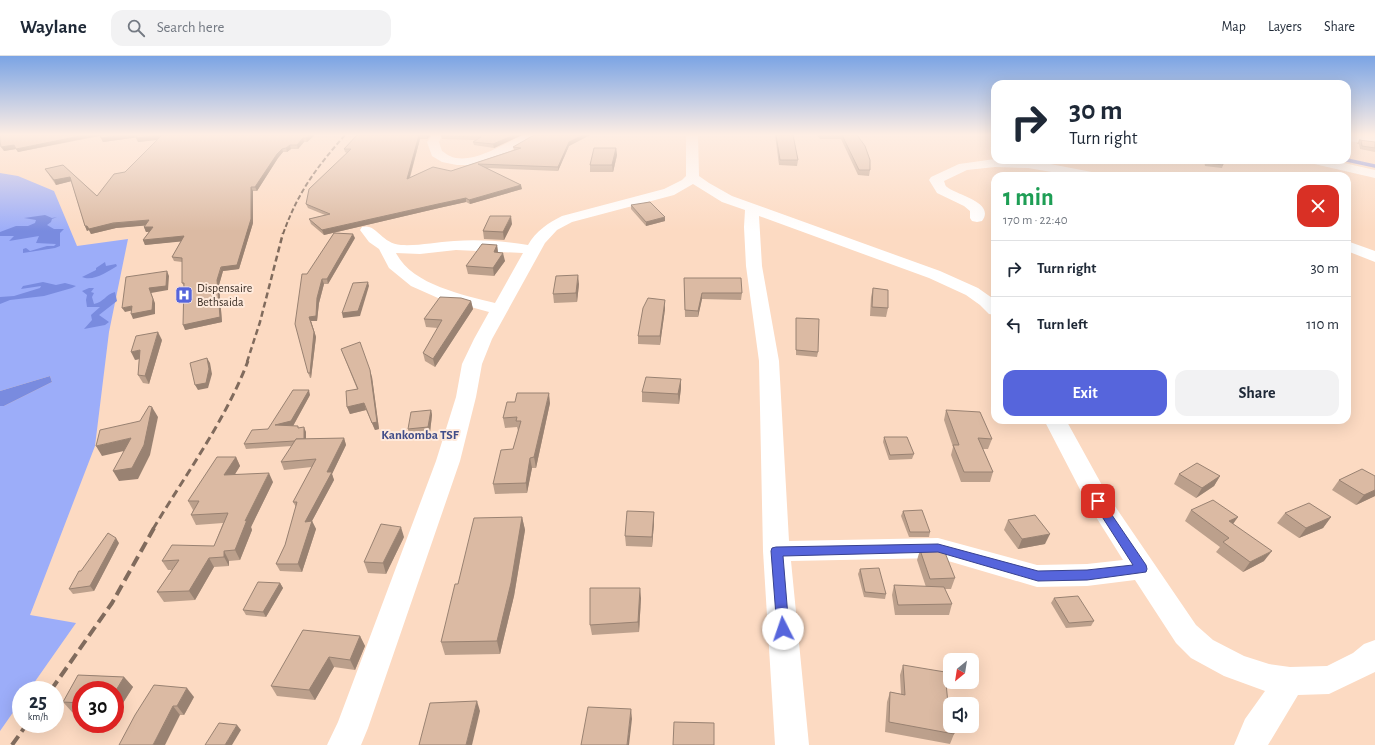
<!DOCTYPE html>
<meta charset="utf-8">
<style>
body{margin:0;font-family:"Alegreya Sans",sans-serif;background:#f2f2f3;color:#1f2937;height:100vh;display:flex;flex-direction:column;font-size:15px;white-space:nowrap}
*{box-sizing:border-box;margin:0}
p{font-size:13px;color:#747a83}
.icon{flex:none;width:22px;height:22px;fill:none;stroke:currentColor;stroke-width:2;stroke-linecap:round;stroke-linejoin:round}
.map{position:relative;flex:1;overflow:hidden}
.details{position:absolute;left:991px;top:116px;width:360px;height:252px;display:flex;flex-direction:column;background:#fff;border-radius:12px;box-shadow:0 4px 16px #0002}
.details>*{flex:none}
.hud{position:absolute;left:991px;top:24px;width:360px;height:84px;border-radius:12px;box-shadow:0 4px 16px #0002;background:#fff;color:#1f2937;overflow:hidden}
.needle{width:26px;rotate:210deg}
.controls{position:absolute;left:943px;top:597px;display:grid;gap:8px}
.controls a{display:grid;place-items:center;width:36px;height:36px;border-radius:8px;background:#fff;box-shadow:0 4px 16px #0002;font-size:20px}
.speed{position:absolute;left:12px;top:625px;display:flex;gap:8px;font-size:20px;font-weight:700;text-align:center}
.speed>*{display:grid;place-content:center;width:52px;height:52px;border-radius:50%;background:#fff;box-shadow:0 4px 16px #0002;line-height:1}
.speed small{font-size:10px;font-weight:400}
.speed .limit{border:6px solid #d22;background:#fff;color:#111}
.pin{position:absolute;display:grid;place-items:center;width:34px;height:34px;color:#fff;margin:-17px;border-radius:8px;box-shadow:0 2px 6px #0006}
.me{position:absolute;width:44px;margin:-22px;rotate:356deg;stroke-linejoin:round;filter:drop-shadow(0 0 3px #0008)}
.turn{display:flex;align-items:center;gap:14px;height:84px;padding:0 12px;font-size:18px}
.turn .icon{width:52px;height:52px;stroke-width:2.5}
.turn b{display:block;font-size:28px;line-height:34px}
.round{display:grid;place-items:center;flex:none;width:42px;height:42px;border-radius:12px;background:#f2f2f3}
.overview{display:flex;align-items:center;justify-content:space-between;height:68px;padding:0 12px}
h1{font-size:24px;font-weight:700;line-height:30px;color:#1e9e55}
.primary-button{display:flex;gap:8px;margin-top:auto;padding:8px 12px}
.primary-button a{flex:1;height:46px;border-radius:12px;background:#5665dc;color:#fff;font-size:16px;font-weight:700;line-height:46px;text-align:center}
.primary-button a+a{background:#f2f2f3;color:#1f2937}
ul{padding:0;list-style:none}
li{display:flex;align-items:center;gap:12px;height:56px;padding:0 12px;border-top:1px solid #e0e1e3}
li div{flex:1}
li b{display:block;font-size:15px}
li em{font-style:normal}
header{display:flex;align-items:center;gap:24px;box-sizing:border-box;height:56px;padding:0 20px;background:#fff;border-bottom:1px solid #e0e1e3}
header strong{font-size:19px}
nav{display:flex;gap:22px;margin-inline-start:auto;font-size:14px}
.search{width:280px;height:36px;background:#f2f2f3;display:flex;align-items:center;gap:10px;box-sizing:border-box;padding:0 14px;border-radius:12px;color:#747a83;font-size:15px}
.map>svg:first-child{display:block}
.green{fill:#9cadf9}
.water{fill:#798bdf}
.lines{fill:none;stroke-linecap:round;stroke-linejoin:round}
.stream{stroke:#798bdf;stroke-width:3.5}
.street{fill:#fff;fill-rule:evenodd}
.rail-far3{stroke:#806b5d;stroke-width:2;stroke-dasharray:5 2.5;stroke-linecap:butt}
.rail-far2{stroke:#806b5d;stroke-width:2.5;stroke-dasharray:6 3.5;stroke-linecap:butt}
.rail-far1{stroke:#806b5d;stroke-width:3;stroke-dasharray:8 4.5;stroke-linecap:butt}
.rail{stroke:#806b5d;stroke-width:4;stroke-dasharray:11 5.5;stroke-linecap:butt}
.wall{fill:#bca08c}
.shaded-wall{fill:#998272}
.building{fill:#dbbaa3;stroke:#998272}
.route{fill:#5665dc;stroke:#38428f}
.labels{text-anchor:middle;dominant-baseline:central;stroke-width:4;stroke-linejoin:round;paint-order:stroke}
.poi-label{font-size:12px;fill:#3d3027;stroke:#ffeadc;text-anchor:start}
.neighbourhood-label{font-size:13px;font-weight:bold;fill:#414d89;stroke:#ffeadc}
</style>
<header>
<strong>Waylane</strong>
<div class="search"><svg class="icon" aria-label="search" viewBox="0 0 24 24"><circle cx="10" cy="10" r="6"/><path d="M15 15l6 6"/></svg>Search here</div>
<nav><a>Map</a><a>Layers</a><a>Share</a></nav>
</header>
<div class="map">
<svg width="1375" height="689" viewBox="0 0 1375 689">
<rect width="100%" height="100%" fill="#fcdac2"/>
<path class="green" d="M0 117 18 120 54 135 77 190 128 183 109 276 95 390 30 559 76 567 29 634H21V645L0 675V350H4L52 326 50 320 0 335Z"/>
<g class="water">
<path d="M45 159 52 162 57 161 52 163 51 166 47 169 54 173H64L60 177V190L55 192 23 197V193L26 192 30 195 47 190H54L56 188 36 187 39 180 9 185 14 180H0V176L16 170H28L35 167 36 164 24 162Z"/>
<path d="M105 206 106 210 116 208 117 210C107 216 93 226 82 221L96 214V212Z"/>
<path d="M43 226 56 229 65 227 76 230 72 232 44 240 10 244 0 248V241L14 240 40 232 41 230 21 233 23 230Z"/>
<path d="M89 232H94L91 236 94 237 92 241 94 248C104 246 105 239 115 236L117 245 99 259 109 266 105 269 84 273 92 264 91 259 100 251H87L86 244 87 239 82 235Z"/>
<path d="M50 320 52 326 4 350H0V335Z"/>
</g>
<g class="lines">
<path class="stream" d="M1347 104 1375 110"/>
<g class="street">
<path d="M432 79H442L439 86 442 95C444 96 447 99 450 100 467 108 491 95 507 87 517 82 524 77 536 79L534 81 505 98 484 106 468 109H457L442 106 432 100 427 86Z"/>
<path d="M686 79H698L699 120 709 127 732 140 940 215 978 232 995 244V259L989 258 980 249 966 239 929 222 759 160 762 210 779 305 789 485 938 482 1037 509 1087 508 1123 504 1086 445 1044 364H1066L1108 440 1196 569 1213 584 1244 600 1269 608 1290 611 1327 610 1353 597 1364 588 1375 584V616L1329 638 1298 639 1268 689H1234L1245 663 1265 635 1224 620 1191 602 1176 587 1135 524 1087 530 1037 531 938 502 791 505 809 689H775L763 495 759 305 746 210 744 171 745 154 722 146 693 128 674 139 572 166 557 174 545 187 492 283 482 308 476 341 460 405 368 672 361 689H327L338 666 436 405 456 341 462 308 474 283 489 256 438 242 411 230 389 212 379 193 369 186 360 174 362 171C377 167 380 187 401 189 419 190 436 186 454 185 478 183 504 185 528 189 536 175 548 167 562 160L664 133 682 124 686 120ZM456 194 523 197 495 247C464 239 412 229 396 197L420 198Z"/>
<path d="M1347 79 1375 80V88L1347 85Z"/>
<path d="M995 103 1045 107 1097 117 1099 120H1075L1028 112 995 111 967 114 944 125C945 127 945 130 947 131 956 139 996 146 982 165L977 166 972 165 970 162V155L964 150 937 137 929 124 931 121 959 108Z"/>
<path d="M1308 104H1331L1375 114V122L1310 107Z"/>
<path d="M1347 185 1375 195V206L1347 195Z"/>
</g>
<path class="rail-far3" d="M283 178C298 136 316 112 345 79"/>
<path class="rail-far2" d="M247 306 260 266 283 177"/>
<path class="rail-far1" d="M153 473C186 418 225 365 248 305"/>
<g class="rail">
<path d="M51 634 112 547 154 472"/>
<path d="M12 689 27 668"/>
</g>
</g>
<g class="wall">
<path d="M0 79H315L307 86H304L298 93H291L287 96H283L278 102 257 135H253V167L239 213 223 215 219 229 222 266 185 274 184 230 182 227V206L174 205 172 201 181 185 145 189 143 184 149 176H146L144 171 146 169 116 172 91 178 89 174 87 175 85 170 71 125 56 129 45 113 63 109 97 140 125 116 158 84 138 86 137 81 103 86 100 80 18 96 16 93 4 95Z"/>
<path d="M357 79H431L427 83H420L410 122 451 115 514 94 513 91 534 79H590L569 90 558 115 487 112 522 133 470 148 466 146 439 152 324 179 311 168 309 163 325 159 308 152 306 148 347 97 345 96 344 93Z"/>
<path d="M441 79H522L494 92 474 89 473 86 475 84 442 83 441 80Z"/>
<path d="M775 79H793L798 104 797 110 779 109Z"/>
<path d="M817 79H857L870 114 869 120 858 119 841 83H820Z"/>
<path d="M1359 84 1375 86V96L1360 93 1359 88H1357Z"/>
<path d="M616 92 617 99 613 116H590V109Z"/>
<path d="M1204 104H1222L1223 109 1222 112 1205 110Z"/>
<path d="M631 149 665 165 646 170 631 153Z"/>
<path d="M512 168 504 184 484 183 483 175Z"/>
<path d="M355 182 328 228H324L319 247 317 265H311L316 281 311 322H310L308 317 307 218Z"/>
<path d="M497 189 498 196 505 205 494 220 468 218 466 210Z"/>
<path d="M684 222 742 237 741 244 702 243 698 261H685Z"/>
<path d="M579 228 577 246 554 247 553 238Z"/>
<path d="M873 232 888 252 886 261 870 260 871 241Z"/>
<path d="M471 245 473 253 435 311 425 305 423 297 438 272 426 271 424 263Z"/>
<path d="M665 253 660 289 638 288V280Z"/>
<path d="M796 262 818 296 817 301 796 299Z"/>
<path d="M162 284 149 328 143 327 138 319 139 303 135 304Z"/>
<path d="M341 293 372 321 379 373 375 374 366 354 350 358 347 351 357 333Z"/>
<path d="M681 323V332L679 348 642 346V336Z"/>
<path d="M310 339 293 370 299 372 306 376V383L344 382 346 389 332 418 334 424 312 465 316 473 302 516 280 515 276 508 285 489 296 451 293 446 312 411 284 414 281 406 292 390 246 393 244 388 268 373Z"/>
<path d="M550 347 536 412H532L527 437 495 438 493 428 513 393 518 375 517 371 505 372 503 362Z"/>
<path d="M431 354 432 359 430 376 409 378 408 373Z"/>
<path d="M946 354 992 383 988 393H983L993 416 990 426H961L951 399 953 391 944 364Z"/>
<path d="M884 381 914 398 912 403 889 404 883 386Z"/>
<path d="M236 401 240 410 235 418 273 426 251 471 252 474 240 504 229 505V510L214 511 195 544 164 546 157 536 172 514H168L162 505 214 490 223 467 196 469 191 459 193 454 188 445Z"/>
<path d="M1179 418 1220 420 1214 430 1196 442 1174 428Z"/>
<path d="M1375 420V440L1356 449 1332 434 1339 424Z"/>
<path d="M1191 454 1233 468 1264 505 1243 516 1216 496 1220 491 1185 465Z"/>
<path d="M903 455 930 476 929 481H909L901 460Z"/>
<path d="M654 456V467L652 491 626 490 625 480Z"/>
<path d="M1285 457 1331 461 1323 472 1299 482 1277 467Z"/>
<path d="M522 461 525 474 514 540 500 598 445 599 441 586 458 528Z"/>
<path d="M1008 464 1045 488 1018 493 1004 474Z"/>
<path d="M404 481 386 518 368 517 364 506Z"/>
<path d="M119 487 94 535 73 538 69 533 81 515Z"/>
<path d="M920 494 955 522 951 533H944L952 548 949 559H895L892 539 894 529 926 531 917 504Z"/>
<path d="M860 513 886 538 885 543 864 541 858 518Z"/>
<path d="M280 527 283 532 266 561 246 559 243 554Z"/>
<path d="M641 542 639 576 592 579 590 569Z"/>
<path d="M1054 542 1094 565 1091 570 1066 572 1051 547Z"/>
<path d="M360 580 365 590 355 614 334 611 315 644 277 640 271 630Z"/>
<path d="M903 609 948 648 954 678 950 688 885 676 887 646 890 636 901 638 900 619Z"/>
<path d="M78 619 124 621 133 631 116 658H115V634H81V657L72 656 63 646Z"/>
<path d="M194 641 184 659H135Z"/>
</g>
<g class="shaded-wall">
<path d="M85 79H101L18 96 16 93Z"/>
<path d="M127 79H139L140 81 103 86 101 82Z"/>
<path d="M162 79 164 83 138 86 136 82Z"/>
<path d="M310 79H315L307 86 306 82Z"/>
<path d="M419 79 420 83 408 127 407 123Z"/>
<path d="M427 79H431L427 83Z"/>
<path d="M514 79H522L494 92 493 88Z"/>
<path d="M583 79H590L569 90 558 115V111L569 86Z"/>
<path d="M303 82 304 86 298 93 297 89Z"/>
<path d="M14 89 16 93 4 95 1 91Z"/>
<path d="M290 89 291 93 287 96 286 92Z"/>
<path d="M616 92 617 99 613 116 612 109Z"/>
<path d="M282 93 283 96 278 102 257 135 255 131 277 98Z"/>
<path d="M70 121 72 125 56 129 54 124Z"/>
<path d="M521 129 522 133 470 148 469 144Z"/>
<path d="M251 131 253 135V167L239 213 223 215 219 229 222 266 185 274 183 269 217 224Z"/>
<path d="M466 142V146L439 152 324 179 322 174 438 148Z"/>
<path d="M511 160 512 168 504 184 503 176Z"/>
<path d="M665 161V165L646 170V166Z"/>
<path d="M149 164 152 169 116 172 91 178 89 174 87 175 85 170Z"/>
<path d="M144 171H153L155 175 146 176Z"/>
<path d="M353 178 355 182 328 228 327 223Z"/>
<path d="M184 180 186 185 145 189 143 184Z"/>
<path d="M497 189 498 197 494 196Z"/>
<path d="M503 197 505 205 494 220 493 212Z"/>
<path d="M167 215 169 220 168 234 151 237 155 247V258L133 263 131 258 149 232Z"/>
<path d="M578 219 579 228 577 246 576 237Z"/>
<path d="M322 223 324 228 319 247 317 265H311L316 281 311 322 310 317 309 261 317 242Z"/>
<path d="M368 226 369 230 360 260 343 262 342 257Z"/>
<path d="M702 237V243L698 261V255Z"/>
<path d="M665 244V253L660 289V280Z"/>
<path d="M471 245 473 253 435 311 433 303Z"/>
<path d="M132 250 134 254 125 256 122 252Z"/>
<path d="M158 276 162 284 149 328 145 320Z"/>
<path d="M140 294 144 302 135 304 131 296Z"/>
<path d="M207 302 210 307 212 318 208 332 198 334 195 329Z"/>
<path d="M370 314 372 321 379 373 375 374 372 367Z"/>
<path d="M681 323V332L679 348 678 338Z"/>
<path d="M309 334 310 339 293 370 275 369Z"/>
<path d="M549 337 550 347 536 412 534 401Z"/>
<path d="M364 347 366 354 350 358 347 351Z"/>
<path d="M152 351 158 361 150 399 138 423 119 425 113 415Z"/>
<path d="M431 354 432 359 430 376 428 371Z"/>
<path d="M304 371 306 376V389L304 384Z"/>
<path d="M131 382 137 392 102 400 96 390Z"/>
<path d="M344 382 346 389 332 418 334 424 312 465 316 473 302 516 298 508 305 466 327 416Z"/>
<path d="M236 401 240 410 229 428 224 419Z"/>
<path d="M530 402 532 412 527 437 526 427Z"/>
<path d="M269 417 273 426 251 471 252 474 240 504 235 494 245 465Z"/>
<path d="M1220 420 1214 430 1196 442 1202 432Z"/>
<path d="M1375 434V440L1356 449 1364 439Z"/>
<path d="M654 456V467L652 491V481Z"/>
<path d="M522 461 525 474 514 540 500 598 497 585Z"/>
<path d="M1238 461 1231 471 1229 465Z"/>
<path d="M1331 461 1323 472 1299 482 1306 472Z"/>
<path d="M401 471 404 481 386 518 383 507Z"/>
<path d="M1050 478 1045 488 1018 493 1022 483Z"/>
<path d="M116 482 119 487 94 535 90 530Z"/>
<path d="M224 495 229 505V510L224 501Z"/>
<path d="M1272 495 1264 505 1243 516 1250 506Z"/>
<path d="M209 502 214 511 195 544 189 535Z"/>
<path d="M280 527 283 532 266 561 263 556Z"/>
<path d="M640 532 641 542 639 576 638 566Z"/>
<path d="M360 580 365 590 355 614 350 604Z"/>
<path d="M329 601 334 611 315 644 309 634Z"/>
<path d="M124 621 133 631 116 658 115 657V636Z"/>
<path d="M187 632 194 641 184 659 177 650Z"/>
<path d="M477 645 480 655 472 689H466Z"/>
<path d="M173 650 180 659 165 689H153Z"/>
<path d="M631 653 632 663 629 689H627Z"/>
<path d="M237 669 241 674 232 689H225Z"/>
</g>
<g class="building">
<path d="M0 79H85L16 93 14 89 1 91 0 85Z"/>
<path d="M100 79H127L101 82Z"/>
<path d="M138 79H310L306 82H303L297 89H290L286 92 282 93 277 98 255 131H251V163L237 209 221 211 217 224 220 261 183 269 184 227H182V202L172 201 184 180 143 184 153 171H144L149 164 113 167 89 173 87 170H85L70 121 54 124 45 113 63 109 97 140 114 118 125 116 162 79 136 82Z"/>
<path d="M357 79H427H419L407 123 433 111 451 115 521 92 513 91 534 79H583L569 86 558 111 478 108 521 129 469 144 466 142 438 148 322 174 309 163 330 158 306 148 309 133 351 93H344Z"/>
<path d="M441 79H514L493 88 473 86 481 81 441 80Z"/>
<path d="M776 79H793L798 104H780Z"/>
<path d="M842 79H857L865 90 870 104V114H859Z"/>
<path d="M1359 84 1375 86V92L1362 90 1361 84Z"/>
<path d="M594 92H616L612 109H590Z"/>
<path d="M1206 104H1222L1223 109 1207 107Z"/>
<path d="M650 146 665 161 646 166 631 149Z"/>
<path d="M490 160H511L503 176 483 175Z"/>
<path d="M334 177 353 178 327 223H322L317 242 316 260 309 261 314 276 310 317H308L295 268 302 218H307Z"/>
<path d="M482 188 497 189 494 196 503 197 493 212 466 210Z"/>
<path d="M167 215 166 230 149 232 153 243 152 254 131 258 132 250 122 252 126 221Z"/>
<path d="M578 219 576 237 553 238 556 220Z"/>
<path d="M684 222H741L742 237H702L698 255 685 254Z"/>
<path d="M368 226 358 255 342 257 353 227Z"/>
<path d="M873 232 888 234V252L872 251Z"/>
<path d="M440 241 461 242 471 245 433 303 423 297 442 264 424 263Z"/>
<path d="M648 242 665 244 660 280H638L643 252Z"/>
<path d="M796 262 819 263 818 296 796 294Z"/>
<path d="M158 276 145 320 138 319 140 294 131 296 136 280Z"/>
<path d="M360 286 370 314 377 366 372 367 364 347 347 351 346 335 358 333 341 293Z"/>
<path d="M207 302 209 313 206 327 195 329 190 307Z"/>
<path d="M646 321 681 323 678 338 642 336Z"/>
<path d="M293 334H309L291 365 275 369 298 370V372L304 371V383H296L295 385 244 388 252 374 268 373Z"/>
<path d="M517 337H549L534 401 530 402 526 427 493 428 501 394 513 393 521 365H516L517 361 503 362 507 346H515Z"/>
<path d="M149 350 152 351 144 389 132 412 113 415 131 382 96 390 100 374 140 365Z"/>
<path d="M431 354 428 371 408 373 411 356Z"/>
<path d="M946 354 980 356 992 383 978 382 993 416H964L953 389H959Z"/>
<path d="M884 381H907L914 398 890 399Z"/>
<path d="M344 382 327 416H332L305 466 312 465 298 508H276L285 489 297 446H293L316 403 281 406 296 383Z"/>
<path d="M217 401H236L224 419 269 417 245 465 247 464 235 494 224 495V501L209 502 189 535 157 536 179 504 162 505 172 489 214 490 228 457 191 459 199 445H188Z"/>
<path d="M1197 407 1220 420 1202 432 1179 418Z"/>
<path d="M1362 413 1375 420V434L1364 439 1339 424Z"/>
<path d="M1213 444 1238 461 1229 465 1272 495 1250 506 1223 486 1229 482 1191 454Z"/>
<path d="M1309 447 1331 461 1306 472 1285 457Z"/>
<path d="M922 454 930 476H910L903 455Z"/>
<path d="M627 455 654 456 652 481 625 480Z"/>
<path d="M1035 459 1050 478 1022 483 1008 464Z"/>
<path d="M522 461 511 527 497 585 441 586 455 528H458L474 462Z"/>
<path d="M381 468 401 471 383 507 364 506Z"/>
<path d="M108 477 116 482 90 530 69 533 79 515H81Z"/>
<path d="M920 494H944L955 522 930 523Z"/>
<path d="M879 512 886 538 865 536 860 513Z"/>
<path d="M258 526 280 527 263 556 243 554Z"/>
<path d="M894 529 944 531 952 548 898 549Z"/>
<path d="M590 532H640L638 566 590 569Z"/>
<path d="M1078 540 1094 565 1069 567 1054 542Z"/>
<path d="M303 574 360 580 350 604 329 601 309 634 271 630Z"/>
<path d="M903 609 945 616 948 648H951H950V670H954V678L889 666 890 636 905 639Z"/>
<path d="M78 619 124 621 115 636V634H81V647L63 646Z"/>
<path d="M154 629 187 632 177 650H173L153 689H119L135 659Z"/>
<path d="M477 645 466 689H419L430 647Z"/>
<path d="M588 651 631 653 627 689H581Z"/>
<path d="M674 666 714 667V689H673Z"/>
<path d="M219 667 237 669 225 689H205Z"/>
</g>
<linearGradient id="sky" x2="0" y2="1"><stop stop-color="#7ba4e4"/><stop offset="0.45" stop-color="#feeee4"/><stop offset="1" stop-color="#feeee4" stop-opacity="0"/></linearGradient>
<rect width="1375" height="175" fill="url(#sky)"/>
<path class="route" d="M1098 441 1101 443 1146 509 1147 513 1146 516 1087 524 1038 525 938 496 783 500 789 573 787 576 783 578 778 576 777 573 771 495 772 492 776 491 938 488 1038 515 1087 514 1133 509 1092 445 1094 443Z"/>
<defs>
<symbol id="hospital-square" viewBox="-11 -11 22 22"><rect x="-9" y="-9" width="18" height="18" rx="4" fill="#5665dc" stroke="#ffeadc"/><path d="M-5-5h3v3.5h4V-5h3V5h-3V1.5h-4V5h-3Z" fill="#fff"/></symbol>
</defs>
<g fill-rule="evenodd">
<use href="#hospital-square" x="174" y="229" width="20" height="20"/>
</g>
<g class="labels">
<g class="poi-label">
<text x="197" y="232">Dispensaire<tspan x="197" dy="14">Bethsaida</tspan></text>
</g>
<g class="neighbourhood-label">
<text x="420" y="379">Kankomba TSF</text>
</g>
</g>
</svg>
<div class="controls">
<a><svg class="needle" viewBox="-14 -14 28 28"><path d="M0-13l5 13h-10z" fill="#e53935"/><path d="M0 13l5-13h-10z" fill="#747a83"/></svg></a>
<a><svg class="icon" aria-label="sound" viewBox="0 0 24 24"><path d="M4 9h4l5-4v14l-5-4H4zM17 9q2 3 0 6"/></svg></a>
</div>
<div class="speed"><div>25<small>km/h</small></div><div class="limit">30</div></div>
<div class="pin" style="left:1098px;top:445px;background:#d93025"><svg class="icon" aria-label="arrive" viewBox="0 0 24 24"><path d="M6 21V4h12l-3 4 3 4H6"/></svg></div>
<svg class="me" style="left:783px;top:573px" viewBox="-20 -20 40 40"><circle r="19" fill="#fff"/><path d="M0-13L10 11 0 6-10 11z" fill="#5665dc"/></svg>
<div class="hud">
<div class="turn"><svg class="icon" aria-label="right" viewBox="0 0 24 24"><path d="M7 20v-9h11M14 6l5 5-5 5"/></svg><div><b>30 m</b>Turn right</div></div>
</div>
<section class="details">
<div class="overview"><div><h1>1 min</h1><p>170 m · 22:40</p></div><a class="round" style="background:#d93025;color:#fff"><svg class="icon" aria-label="close" viewBox="0 0 24 24"><path d="M6 6l12 12M18 6L6 18"/></svg></a></div>
<ul>
<li><svg class="icon" aria-label="right" viewBox="0 0 24 24"><path d="M7 20v-9h11M14 6l5 5-5 5"/></svg><div><b>Turn right</b></div><em>30 m</em></li>
<li><svg class="icon" aria-label="left" viewBox="0 0 24 24"><path d="M17 20v-9H6M10 6l-5 5 5 5"/></svg><div><b>Turn left</b></div><em>110 m</em></li>
</ul>
<div class="primary-button"><a>Exit</a><a>Share</a></div>
</section>
</div>
